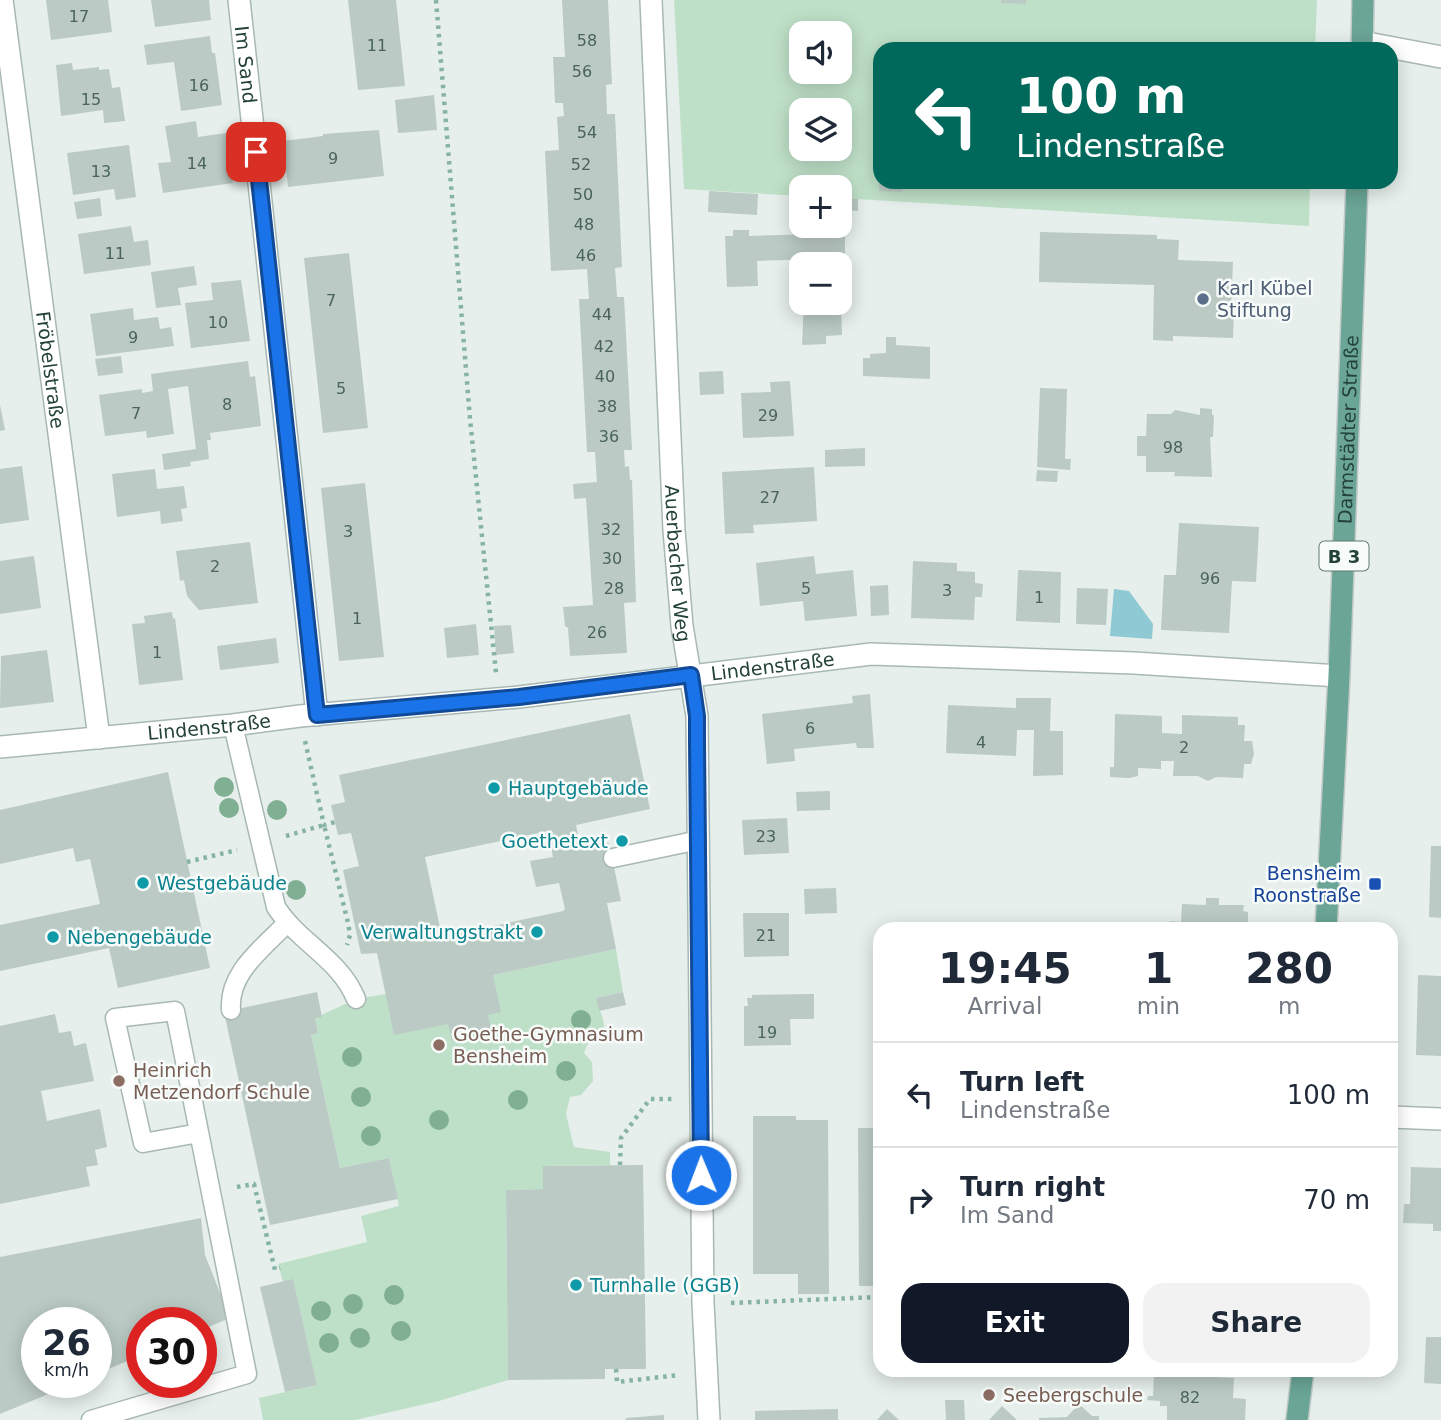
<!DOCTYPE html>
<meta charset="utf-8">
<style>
body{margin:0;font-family:"DejaVu Sans",sans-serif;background:#f2f2f3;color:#1f2937;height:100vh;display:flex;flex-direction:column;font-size:26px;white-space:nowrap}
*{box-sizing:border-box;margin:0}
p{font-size:23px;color:#747a83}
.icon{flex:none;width:38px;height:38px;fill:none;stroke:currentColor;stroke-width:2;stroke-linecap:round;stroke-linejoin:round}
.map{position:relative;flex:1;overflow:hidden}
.drawer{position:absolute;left:873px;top:922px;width:525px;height:455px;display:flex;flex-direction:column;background:#fff;border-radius:21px;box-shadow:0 4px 18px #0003}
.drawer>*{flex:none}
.banner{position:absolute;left:873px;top:42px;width:525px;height:147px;border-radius:21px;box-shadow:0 4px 18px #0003;background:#00695c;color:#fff;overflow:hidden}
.buttons{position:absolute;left:789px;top:21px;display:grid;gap:14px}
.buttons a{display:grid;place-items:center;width:63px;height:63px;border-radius:14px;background:#fff;box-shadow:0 4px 18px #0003;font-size:35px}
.speed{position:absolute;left:21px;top:1307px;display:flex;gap:14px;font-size:35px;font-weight:700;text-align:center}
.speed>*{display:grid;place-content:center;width:91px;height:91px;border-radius:50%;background:#fff;box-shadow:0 4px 18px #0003;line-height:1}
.speed small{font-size:18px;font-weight:400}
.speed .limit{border:10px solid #d22;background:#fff;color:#111}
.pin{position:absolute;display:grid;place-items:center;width:60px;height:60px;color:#fff;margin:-30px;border-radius:14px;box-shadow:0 4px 10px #0006}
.me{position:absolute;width:77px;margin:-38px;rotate:359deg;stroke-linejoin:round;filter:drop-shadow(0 0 5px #0008)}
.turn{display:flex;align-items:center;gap:24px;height:147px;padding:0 28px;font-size:32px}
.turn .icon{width:91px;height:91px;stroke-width:2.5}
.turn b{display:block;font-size:49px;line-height:60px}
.eta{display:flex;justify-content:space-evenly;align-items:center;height:119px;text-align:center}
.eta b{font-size:42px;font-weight:700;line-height:49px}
.cta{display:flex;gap:14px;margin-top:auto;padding:14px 28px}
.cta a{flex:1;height:80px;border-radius:21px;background:#111827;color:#fff;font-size:28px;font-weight:700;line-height:80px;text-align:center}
.cta a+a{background:#f2f2f3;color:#1f2937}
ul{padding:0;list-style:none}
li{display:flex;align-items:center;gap:21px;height:105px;padding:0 28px;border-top:2px solid #e0e1e3}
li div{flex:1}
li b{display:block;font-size:26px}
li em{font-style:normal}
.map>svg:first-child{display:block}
.green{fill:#bfe0c8;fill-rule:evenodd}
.water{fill:#8ec9d4}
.building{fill:#bbcac4;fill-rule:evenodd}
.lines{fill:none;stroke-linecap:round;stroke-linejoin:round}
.service-casing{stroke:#a8b8b2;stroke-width:21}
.minor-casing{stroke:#a8b8b2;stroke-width:24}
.primary-casing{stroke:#c2cac8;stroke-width:24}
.path{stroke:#86b3a5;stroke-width:4.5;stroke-dasharray:3.5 5;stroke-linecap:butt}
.service{stroke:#fff;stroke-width:18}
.minor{stroke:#fff;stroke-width:21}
.primary{stroke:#6aa596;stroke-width:21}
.tree{fill:#80af93}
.route-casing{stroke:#114b97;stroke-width:18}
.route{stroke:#1a73e8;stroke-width:12}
.service-dot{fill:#5c6f8a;stroke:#f7fbf9;stroke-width:2.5}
.culture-dot{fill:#0f9aa8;stroke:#f7fbf9;stroke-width:2.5}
.transit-dot{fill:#1a4fb4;stroke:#f7fbf9;stroke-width:2.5}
.education-dot{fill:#8d6e63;stroke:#f7fbf9;stroke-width:2.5}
.labels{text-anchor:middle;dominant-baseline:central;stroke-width:5;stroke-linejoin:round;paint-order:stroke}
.number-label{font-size:16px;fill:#4a645c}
.shield{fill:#f7fbf9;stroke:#637a73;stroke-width:2}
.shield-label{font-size:18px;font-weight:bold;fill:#24423a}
.street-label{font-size:19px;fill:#24423a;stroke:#f7fbf9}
.service-label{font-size:19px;fill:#4e5e75;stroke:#f7fbf9;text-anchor:start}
.culture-label{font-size:19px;fill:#0d838f;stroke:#f7fbf9;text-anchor:start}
.transit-label{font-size:19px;fill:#164399;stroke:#f7fbf9;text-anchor:end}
.education-label{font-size:19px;fill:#785e54;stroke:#f7fbf9;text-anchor:start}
</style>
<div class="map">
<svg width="1441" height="1420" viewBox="0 0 1441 1420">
<rect width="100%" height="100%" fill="#e6efeb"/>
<g class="green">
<path d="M674 0H1317L1315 49H880V182H1310L1309 226 840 198V187H802L801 196 684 189ZM802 33H840V72H802ZM802 110H840V149H802Z"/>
<path d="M616 949 623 992 596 998C600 1015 616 1037 588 1043L584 1053 592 1062 593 1081 581 1095 570 1097 566 1114 574 1147 610 1152V1165L544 1166 543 1189 506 1190 508 1380 439 1401 355 1420H263L259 1398 317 1385 293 1280 283 1282 278 1264 367 1242 361 1216 399 1206 389 1158 340 1168 311 1035 318 1033 315 1018 356 999 386 994 448 1024 491 1033 488 1015 493 975Z"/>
</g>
<path class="water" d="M1114 589 1129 591 1153 624 1152 639 1110 636Z"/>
<g class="building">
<path d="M46 0H108L112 32 51 40Z"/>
<path d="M151 0H209L211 20 155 27Z"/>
<path d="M348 0H396L405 86 358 90Z"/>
<path d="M562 0H608L612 84 606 85 607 114H615L622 267 615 268 617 297H624L632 450H624L625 467 629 466 630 480H632L636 602 624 603 627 653 570 656 568 628 565 626 563 607 593 605 586 498 574 499 573 484 597 482 595 452H587L579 299H589L587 269 551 271 545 151 559 150 557 117 564 116 563 103H555L553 57H565Z"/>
<path d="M1001 0H1026V4L1001 3Z"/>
<path d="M210 36 212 53H215L222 105 181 111 174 62 147 65 144 45Z"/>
<path d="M72 63 73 70 99 67V70L109 69 112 88 120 87 125 121 104 123 103 110 61 116 56 65Z"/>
<path d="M434 95 437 130 398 133 395 100Z"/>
<path d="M196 121 198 137 226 133 233 183 163 193 158 163 171 162 165 126Z"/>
<path d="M379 130 384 176 288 187 283 141 323 136V134Z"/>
<path d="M129 145 136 197 116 200 114 189 73 195 67 153Z"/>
<path d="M879 182H903V192L879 191Z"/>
<path d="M709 191 758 194 757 215 708 212Z"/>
<path d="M100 198 102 216 77 219 74 202Z"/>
<path d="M840 198 858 199V211L840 210Z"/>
<path d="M840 217H845V257L839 258 840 264H815V259L757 261 758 286 727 287 725 236H733V230H749V236L814 234V226H840Z"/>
<path d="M131 226 134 242 148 240 151 265 84 274 78 234Z"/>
<path d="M1040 232 1157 235V239L1179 240 1178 260 1233 262 1231 309H1234L1233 338 1173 336V341L1153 340 1154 285 1039 282Z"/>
<path d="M349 253 368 428 323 433 304 258Z"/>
<path d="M194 266 197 285 178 288 181 305 156 308 151 272Z"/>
<path d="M241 280 250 341 191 348 185 303 213 300 211 283Z"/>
<path d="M804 303H841L842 335 826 336V344L802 345Z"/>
<path d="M133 308 134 320 158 317 160 329 171 327 174 346 96 356 90 314Z"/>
<path d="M886 337H896V345L930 347V379L863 376V358H870V354L886 353Z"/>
<path d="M121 356 123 373 98 376 95 359Z"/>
<path d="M248 361 250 377 255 376 261 426 210 433 211 440H207L209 459 190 462 191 466 164 470 162 454 196 449 188 386 168 389 174 434 147 438 146 431 105 436 99 395 142 389V393L153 391 151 374Z"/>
<path d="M723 371 724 394 700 395 699 372Z"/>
<path d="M790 381 794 436 743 438 741 393 771 392 770 382Z"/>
<path d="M1040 388 1067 389 1065 459H1071L1070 470 1037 467Z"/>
<path d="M0 405 5 430 0 431Z"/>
<path d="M1200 408 1212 409V415H1214L1213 437H1210L1212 477 1174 476 1175 472H1146V456H1137V436H1146L1147 414H1171L1175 410 1200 415Z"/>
<path d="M865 448V466L825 467V450Z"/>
<path d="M22 466 29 520 0 524V469Z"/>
<path d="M814 467 817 521 753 525 754 533 725 534 722 472Z"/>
<path d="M155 469 157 489 184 486 187 508 181 509 183 521 161 524 160 511 117 517 112 474Z"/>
<path d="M1037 470 1058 471 1057 482 1036 481Z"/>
<path d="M365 483 384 657 339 661 321 488Z"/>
<path d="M1179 523 1259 527 1256 582 1232 581 1229 633 1161 630 1164 575H1176Z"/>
<path d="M250 542 258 603 199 610 187 596 184 580 180 581 176 551Z"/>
<path d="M34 556 41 608 0 614V561Z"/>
<path d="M814 556 816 574 853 570 857 616 805 621 803 601 760 606 756 563Z"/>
<path d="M913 561 957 563V571L975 572V583L983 584 982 597H975L974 620 911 618Z"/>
<path d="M1018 570 1061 572 1060 623 1016 621Z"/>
<path d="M888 585 889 615 871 616 870 586Z"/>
<path d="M1077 588 1108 589 1106 625 1076 624Z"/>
<path d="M172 612 173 619 175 618 183 680 139 685 132 624 145 623 144 616Z"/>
<path d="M476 624 479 655 447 658 444 628Z"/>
<path d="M511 625 514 653 496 655 494 626Z"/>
<path d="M276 638 279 663 220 670 217 646Z"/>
<path d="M47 650 54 702 0 708 1 656Z"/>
<path d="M870 694 874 748H857L856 743 794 749 795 761 767 764 762 714 853 703 852 696Z"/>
<path d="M1016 698H1051L1050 731H1063V775L1033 776 1034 730H1017L1016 756 946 753 948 705 1016 708Z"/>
<path d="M630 714 650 809 576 825 581 849 609 843 621 901 607 903 616 949 493 975 501 1012 488 1015 492 1033 452 1041 448 1024 394 1035 377 953 361 954 343 870 359 866 351 833 338 835 331 805 345 802 339 775ZM548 831 553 857 530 861 536 887 559 883 565 909 563 911 442 937 425 857Z"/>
<path d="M1115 714 1162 716V733L1182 734V715L1238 717V725H1245L1244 741H1252L1254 754 1251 764H1244L1243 778 1216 777 1208 781 1198 776H1173L1174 761H1161V769L1138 768V776L1129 778 1110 777V767H1114Z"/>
<path d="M168 772 210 968 118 988 109 948 0 971V925L100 904 90 859 76 862 73 848 0 864V810Z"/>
<path d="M830 791V810L797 811 796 792Z"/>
<path d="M787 818 789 853 744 855 742 820Z"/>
<path d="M1431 846H1441V918L1429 917Z"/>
<path d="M836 888 837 913 805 914 804 889Z"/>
<path d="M1206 898H1219V905H1244L1243 911 1248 912V929H1170V921L1181 922 1182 904 1206 905Z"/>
<path d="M743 913H789V956L744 957Z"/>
<path d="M1418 975 1441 976V1056L1416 1055Z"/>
<path d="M317 992 322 1017 315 1018 318 1033 311 1035 340 1168 389 1158 398 1199 270 1225 224 1012Z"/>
<path d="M623 992 626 1005 599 1011 596 998Z"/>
<path d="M814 994V1019H790L791 1045 744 1046V1006H748L747 998H752V995Z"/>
<path d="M55 1014 59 1033 71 1031 74 1046 86 1043 94 1081 41 1091 47 1121 100 1109 107 1147 95 1150 98 1165 86 1167 90 1186 0 1204V1026Z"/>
<path d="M753 1116H796V1120H828L829 1294H798V1274H753Z"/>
<path d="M858 1128H880V1286H859Z"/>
<path d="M643 1165 646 1369H605V1379L508 1380 506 1190 543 1189V1166Z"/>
<path d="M1411 1167 1441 1168V1231H1433V1224L1403 1223 1404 1204H1410Z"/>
<path d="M201 1218 205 1255 230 1318 201 1330V1323H142V1355L96 1374V1323H37V1382L75 1383 0 1414V1257Z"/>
<path d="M293 1279 317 1385 285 1392 260 1287Z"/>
<path d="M1426 1337H1441V1384L1424 1383Z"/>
<path d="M1154 1374 1234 1378 1233 1398 1246 1399 1245 1420H1167V1406H1160V1401L1147 1400 1148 1396H1153Z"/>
<path d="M945 1400H964L965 1420H946Z"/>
<path d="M1079 1404 1092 1416H1099V1420H1039V1418L1067 1417Z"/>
<path d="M1002 1406 1017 1420H989Z"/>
<path d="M838 1409V1420H755V1411Z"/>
<path d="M887 1409 899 1420H877Z"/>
<path d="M664 1415V1420H626V1418Z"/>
</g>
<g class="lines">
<defs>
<g id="service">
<path d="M233 725 276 907C299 943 340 959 356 999"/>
<path d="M613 858 699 840"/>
<path d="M231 1010C228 973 262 949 286 924"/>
<path d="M91 1420 247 1374 175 1011 115 1018 143 1143 199 1133"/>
</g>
<g id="minor">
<path id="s1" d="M2 0 99 738"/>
<path id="s2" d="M239 0 317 715"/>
<path id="s3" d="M651 0 674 530 682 626 697 716 703 1303 709 1420"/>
<path d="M1362 42 1441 57"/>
<path id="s4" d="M0 747 233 725 300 716 519 697 871 654 1134 663 1339 676"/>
<path d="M1391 1117 1441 1119"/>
</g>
<g id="primary">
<path d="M1362 49 1363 0"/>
<path id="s5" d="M1326 929 1339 676 1357 182"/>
<path d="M1297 1420 1303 1370"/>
</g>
</defs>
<use href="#service" class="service-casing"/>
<use href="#minor" class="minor-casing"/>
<use href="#primary" class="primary-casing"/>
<g class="path">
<path d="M436 0 470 419 496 673"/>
<path d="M305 741 324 825 335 822"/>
<path d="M286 836 324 825 348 923 350 935 347 945"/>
<path d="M187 862 237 850"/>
<path d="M620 1165 621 1138 650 1099H675"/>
<path d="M237 1187 254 1184 275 1270 280 1268"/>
<path d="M731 1303 880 1297"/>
<path d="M616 1369 617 1382 679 1375"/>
</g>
<use href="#service" class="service"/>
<use href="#minor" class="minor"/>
<use href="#primary" class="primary"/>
</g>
<g class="tree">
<circle cx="224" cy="787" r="10"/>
<circle cx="229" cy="808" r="10"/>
<circle cx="277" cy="810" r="10"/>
<circle cx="296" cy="890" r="10"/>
<circle cx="581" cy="1020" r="10"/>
<circle cx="352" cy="1057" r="10"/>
<circle cx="566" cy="1071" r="10"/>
<circle cx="361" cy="1097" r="10"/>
<circle cx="518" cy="1100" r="10"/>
<circle cx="439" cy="1120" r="10"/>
<circle cx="371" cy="1136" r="10"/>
<circle cx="394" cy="1295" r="10"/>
<circle cx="353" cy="1304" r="10"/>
<circle cx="321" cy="1311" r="10"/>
<circle cx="401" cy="1331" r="10"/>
<circle cx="360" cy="1338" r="10"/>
<circle cx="329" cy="1343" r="10"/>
</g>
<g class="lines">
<defs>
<path id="route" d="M256 152 317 715 519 697 691 675 697 716V741L701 1175"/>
</defs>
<use href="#route" class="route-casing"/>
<use href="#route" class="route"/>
</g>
<circle class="service-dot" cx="1203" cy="299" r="7"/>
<g class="culture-dot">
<circle cx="494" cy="788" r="7"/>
<circle cx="622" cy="841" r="7"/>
<circle cx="143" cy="883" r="7"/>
<circle cx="537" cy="932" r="7"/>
<circle cx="53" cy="937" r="7"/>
<circle cx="576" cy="1285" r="7"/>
</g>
<rect class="transit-dot" x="1368" y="877" width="14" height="14" rx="3.5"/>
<g class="education-dot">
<circle cx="439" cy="1045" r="7"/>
<circle cx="119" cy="1081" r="7"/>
<circle cx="989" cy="1395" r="7"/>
</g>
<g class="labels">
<g class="number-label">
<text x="79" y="16">17</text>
<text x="587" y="40">58</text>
<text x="377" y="45">11</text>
<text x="582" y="71">56</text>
<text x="199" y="85">16</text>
<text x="91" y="99">15</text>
<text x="587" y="132">54</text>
<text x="333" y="158">9</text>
<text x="197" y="163">14</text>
<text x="581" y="164">52</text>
<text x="101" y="171">13</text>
<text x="583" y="194">50</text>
<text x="584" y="224">48</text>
<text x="115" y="253">11</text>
<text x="586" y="255">46</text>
<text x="331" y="300">7</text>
<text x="602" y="314">44</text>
<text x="218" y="322">10</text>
<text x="133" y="337">9</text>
<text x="604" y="346">42</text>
<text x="605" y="376">40</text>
<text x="341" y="388">5</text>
<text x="227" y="404">8</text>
<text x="607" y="406">38</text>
<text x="136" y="413">7</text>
<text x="768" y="415">29</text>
<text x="609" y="436">36</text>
<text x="1173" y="447">98</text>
<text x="770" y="497">27</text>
<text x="611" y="529">32</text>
<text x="348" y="531">3</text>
<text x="612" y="558">30</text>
<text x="215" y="566">2</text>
<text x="1210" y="578">96</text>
<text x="614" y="588">28</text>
<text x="806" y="588">5</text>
<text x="947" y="590">3</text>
<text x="1039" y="597">1</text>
<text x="357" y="618">1</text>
<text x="597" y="632">26</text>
<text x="157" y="652">1</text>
<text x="810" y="728">6</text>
<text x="981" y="742">4</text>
<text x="1184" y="747">2</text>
<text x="766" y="836">23</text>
<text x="766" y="935">21</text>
<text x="767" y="1032">19</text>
<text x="1190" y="1397">82</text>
</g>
<rect class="shield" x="1319.5" y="541.5" width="49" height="29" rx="5"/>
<g class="shield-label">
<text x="1344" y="556">B 3</text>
</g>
<g class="street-label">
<text stroke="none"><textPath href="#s2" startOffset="65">Im Sand</textPath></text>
<text stroke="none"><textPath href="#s1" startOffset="373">Fröbelstraße</textPath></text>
<text stroke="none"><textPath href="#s5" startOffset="500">Darmstädter Straße</textPath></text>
<text stroke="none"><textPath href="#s3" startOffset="564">Auerbacher Weg</textPath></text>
<text stroke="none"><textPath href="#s4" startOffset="777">Lindenstraße</textPath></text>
<text stroke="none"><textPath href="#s4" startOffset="210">Lindenstraße</textPath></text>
</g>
<g class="service-label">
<text x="1217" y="288">Karl Kübel<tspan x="1217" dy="22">Stiftung</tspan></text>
</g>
<g class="culture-label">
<text x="508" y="788">Hauptgebäude</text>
<text x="608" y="841" text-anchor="end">Goethetext</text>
<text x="157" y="883">Westgebäude</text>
<text x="523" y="932" text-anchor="end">Verwaltungstrakt</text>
<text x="67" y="937">Nebengebäude</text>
<text x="590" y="1285">Turnhalle (GGB)</text>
</g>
<g class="transit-label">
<text x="1361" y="873">Bensheim<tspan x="1361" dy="22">Roonstraße</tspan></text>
</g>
<g class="education-label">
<text x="453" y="1034">Goethe-Gymnasium<tspan x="453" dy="22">Bensheim</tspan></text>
<text x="133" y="1070">Heinrich<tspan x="133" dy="22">Metzendorf Schule</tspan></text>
<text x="1003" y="1395">Seebergschule</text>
</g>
</g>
</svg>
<div class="buttons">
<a><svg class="icon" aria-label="sound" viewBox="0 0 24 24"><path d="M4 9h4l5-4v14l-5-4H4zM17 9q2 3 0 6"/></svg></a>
<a><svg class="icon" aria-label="layers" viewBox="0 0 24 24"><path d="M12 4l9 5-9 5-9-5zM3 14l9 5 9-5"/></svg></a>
<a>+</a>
<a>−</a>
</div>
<div class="speed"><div>26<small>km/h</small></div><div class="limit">30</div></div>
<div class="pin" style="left:256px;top:152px;background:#d93025"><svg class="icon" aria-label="arrive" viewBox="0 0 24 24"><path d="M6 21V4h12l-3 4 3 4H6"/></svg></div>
<svg class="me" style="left:701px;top:1175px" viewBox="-20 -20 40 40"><circle r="17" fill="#1a73e8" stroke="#fff" stroke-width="3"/><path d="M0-11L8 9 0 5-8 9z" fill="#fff"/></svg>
<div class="banner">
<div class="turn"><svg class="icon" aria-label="left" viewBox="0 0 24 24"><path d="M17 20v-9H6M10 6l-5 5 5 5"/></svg><div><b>100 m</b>Lindenstraße</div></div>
</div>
<section class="drawer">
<div class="eta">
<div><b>19:45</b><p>Arrival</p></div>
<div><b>1</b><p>min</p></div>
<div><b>280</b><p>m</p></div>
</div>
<ul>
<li><svg class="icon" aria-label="left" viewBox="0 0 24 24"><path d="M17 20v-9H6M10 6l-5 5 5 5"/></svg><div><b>Turn left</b><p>Lindenstraße</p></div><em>100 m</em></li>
<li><svg class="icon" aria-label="right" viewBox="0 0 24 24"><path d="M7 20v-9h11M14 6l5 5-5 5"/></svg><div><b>Turn right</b><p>Im Sand</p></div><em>70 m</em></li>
</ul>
<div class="cta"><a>Exit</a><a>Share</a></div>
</section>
</div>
